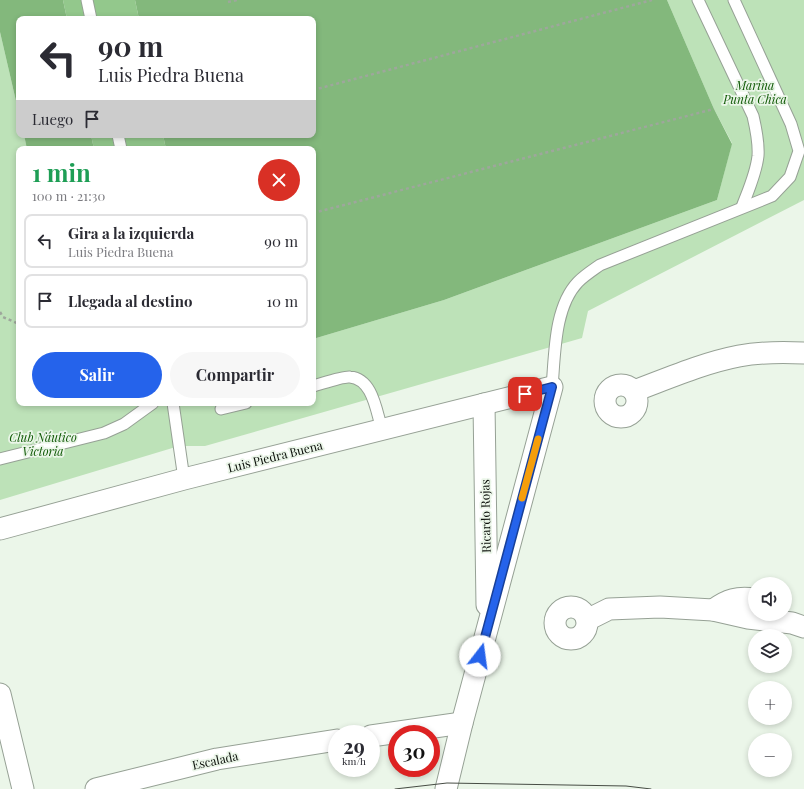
<!DOCTYPE html>
<html lang="es">
<meta charset="utf-8">
<style>
body{margin:0;font-family:"Playfair Display",serif;background:#f7f7f7;color:#2b2b33;height:100vh;display:flex;flex-direction:column;font-size:15px;white-space:nowrap}
*{box-sizing:border-box;margin:0}
p{font-size:13px;color:#7c7c81}
.icon{flex:none;width:22px;height:22px;fill:none;stroke:currentColor;stroke-width:2;stroke-linecap:round;stroke-linejoin:round}
.map{position:relative;flex:1;overflow:hidden}
.panel{position:absolute;left:16px;top:146px;width:300px;height:260px;display:flex;flex-direction:column;background:#fff;border-radius:8px;box-shadow:0 2px 6px #0003}
.panel>*{flex:none}
.hud{position:absolute;left:16px;top:16px;width:300px;height:122px;border-radius:8px;box-shadow:0 2px 6px #0003;background:#fff;color:#2b2b33;overflow:hidden}
.controls{position:absolute;left:748px;top:577px;display:grid;gap:8px}
.controls a{display:grid;place-items:center;width:44px;height:44px;border-radius:50%;background:#fff;box-shadow:0 2px 6px #0003;font-size:20px}
.speed{position:absolute;left:328px;top:725px;display:flex;gap:8px;font-size:20px;font-weight:700;text-align:center}
.speed>*{display:grid;place-content:center;width:52px;height:52px;border-radius:50%;background:#fff;box-shadow:0 2px 6px #0003;line-height:1}
.speed small{font-size:10px;font-weight:400}
.speed .limit{border:6px solid #d22;background:#fff;color:#111}
.pin{position:absolute;display:grid;place-items:center;width:34px;height:34px;color:#fff;margin:-17px;border-radius:8px;box-shadow:0 2px 6px #0006}
.me{position:absolute;width:44px;margin:-22px;rotate:15deg;stroke-linejoin:round;filter:drop-shadow(0 0 3px #0008)}
.turn{display:flex;align-items:center;gap:14px;height:84px;padding:0 16px;font-size:18px}
.turn .icon{width:52px;height:52px;stroke-width:2.5}
.turn b{display:block;font-size:28px;line-height:34px}
.then{display:flex;align-items:center;height:38px;padding:0 16px;background:#0003;gap:8px;font-size:15px}
.round{display:grid;place-items:center;flex:none;width:42px;height:42px;border-radius:21px;background:#f7f7f7}
.headline{display:flex;align-items:center;justify-content:space-between;height:68px;padding:0 16px}
h1{font-size:24px;font-weight:700;line-height:30px;color:#1e9e55}
.primary-button{display:flex;gap:8px;margin-top:auto;padding:8px 16px}
.primary-button a{flex:1;height:46px;border-radius:24px;background:#2563eb;color:#fff;font-size:16px;font-weight:700;line-height:46px;text-align:center}
.primary-button a+a{background:#f7f7f7;color:#2b2b33}
ul{padding:0;list-style:none}
li{display:flex;align-items:center;gap:12px;height:54px;margin:0 8px 6px;padding:0 8px;border:2px solid #e1e1e2;border-radius:8px}
li div{flex:1}
li b{display:block;font-size:15px}
li em{font-style:normal}
.map>svg:first-child{display:block}
.green{fill:#bde2b8}
.forest{fill:#93c88c}
.water{fill:#83b87c}
.lines{fill:none;stroke-linecap:round;stroke-linejoin:round}
.lane-casing{stroke:#96a195;stroke-width:13}
.street-casing{stroke:#96a195;stroke-width:23}
.path{stroke:#9ea79c;stroke-width:2.5;stroke-dasharray:3 3;stroke-linecap:butt}
.lane{stroke:#fff;stroke-width:11}
.street{stroke:#fff;stroke-width:21}
.tram{stroke:#464c44;stroke-width:1}
.route-casing{stroke:#184099;stroke-width:10}
.route{stroke:#2563eb;stroke-width:7}
.slow{stroke:#f59e0b;stroke-width:7}
.labels{text-anchor:middle;dominant-baseline:central;stroke-width:3.5;stroke-linejoin:round;paint-order:stroke}
.park-label{font-size:12px;font-style:italic;fill:#0f5905;stroke:#ebf6e9}
.street-label{font-size:12px;fill:#0a0e09;stroke:#ebf6e9}
</style>
<div class="map">
<svg width="804" height="789" viewBox="0 0 804 789">
<rect width="100%" height="100%" fill="#ebf6e9"/>
<path class="green" d="M667 0H804V200L588 311 582 338 205 446H179L0 500V32L19 114V135H24L27 149H19V403H313V339L444 300 717 200 732 143 714 109Z"/>
<g class="forest">
<path d="M63 0H135L139 19H67Z"/>
<path d="M91 135H163L166 149H94Z"/>
</g>
<g class="water">
<path d="M0 0H63L67 19H19V114L0 32Z"/>
<path d="M135 0H667L714 109 732 144 717 200 444 300 313 339V149H166L163 135H313V19H139Z"/>
<path d="M24 135H91L94 149H27Z"/>
</g>
<g class="lines">
<defs>
<g id="lane">
<path d="M87 0 91 19"/>
<path d="M698 0 753 116C756 129 759 143 758 156 756 174 748 191 742 207"/>
<path d="M118 135 121 149"/>
<path d="M313 386C321 384 343 376 350 377 373 379 376 411 382 429"/>
<path d="M552 387C555 354 554 307 578 282 585 275 593 270 600 265L772 196 790 177 799 151 791 124 734 0"/>
<path d="M173 403 184 479"/>
<path d="M221 409 246 403"/>
<path d="M0 459 104 433 124 424 153 403"/>
</g>
<g id="street">
<circle cx="621" cy="401" r="16"/>
<path d="M634 391C669 378 703 363 739 356 760 352 783 352 804 353"/>
<path d="M484 404 487 605"/>
<path d="M0 529 184 479 552 387 462 723 446 789"/>
<circle cx="571" cy="623" r="16"/>
<path d="M713 610C728 599 737 597 755 599"/>
<path d="M587 620 609 609 660 607 713 610 748 618 792 623 804 627"/>
<path d="M0 694 23 789"/>
<path d="M371 736 462 723"/>
<path d="M96 789 217 759 337 740"/>
</g>
</defs>
<use href="#lane" class="lane-casing"/>
<use href="#street" class="street-casing"/>
<g class="path">
<path d="M228 2 237 0"/>
<path d="M313 90 652 0"/>
<path d="M313 213 714 109"/>
<path d="M0 312 3 317 19 324"/>
</g>
<use href="#lane" class="lane"/>
<use href="#street" class="street"/>
<path class="tram" d="M395 789 447 783 626 786 651 789"/>
</g>
<g class="lines">
<defs>
<path id="route" d="M480 656 552 387 525 394"/>
</defs>
<use href="#route" class="route-casing"/>
<use href="#route" class="route"/>
<path class="slow" d="M522 498 538 439"/>
</g>
<g class="labels">
<g class="park-label">
<text x="755" y="85">Marina<tspan x="755" dy="14">Punta Chica</tspan></text>
<text x="43" y="437">Club Náutico<tspan x="43" dy="14">Victoria</tspan></text>
</g>
<g class="street-label">
<text transform="translate(275 456) rotate(-14)">Luis Piedra Buena</text>
<text transform="translate(485 516) rotate(-91)">Ricardo Rojas</text>
<text transform="translate(215 760) rotate(-12)">Escalada</text>
</g>
</g>
</svg>
<div class="controls">
<a><svg class="icon" aria-label="sound" viewBox="0 0 24 24"><path d="M4 9h4l5-4v14l-5-4H4zM17 9q2 3 0 6"/></svg></a>
<a><svg class="icon" aria-label="layers" viewBox="0 0 24 24"><path d="M12 4l9 5-9 5-9-5zM3 14l9 5 9-5"/></svg></a>
<a>+</a>
<a>−</a>
</div>
<div class="speed"><div>29<small>km/h</small></div><div class="limit">30</div></div>
<div class="pin" style="left:525px;top:394px;background:#d93025"><svg class="icon" aria-label="arrive" viewBox="0 0 24 24"><path d="M6 21V4h12l-3 4 3 4H6"/></svg></div>
<svg class="me" style="left:480px;top:656px" viewBox="-20 -20 40 40"><circle r="19" fill="#fff"/><path d="M0-13L10 11 0 6-10 11z" fill="#2563eb"/></svg>
<div class="hud">
<div class="turn"><svg class="icon" aria-label="left" viewBox="0 0 24 24"><path d="M17 20v-9H6M10 6l-5 5 5 5"/></svg><div><b>90 m</b>Luis Piedra Buena</div></div>
<div class="then">Luego<svg class="icon" aria-label="arrive" viewBox="0 0 24 24"><path d="M6 21V4h12l-3 4 3 4H6"/></svg></div>
</div>
<section class="panel">
<div class="headline"><div><h1>1 min</h1><p>100 m · 21:30</p></div><a class="round" style="background:#d93025;color:#fff"><svg class="icon" aria-label="close" viewBox="0 0 24 24"><path d="M6 6l12 12M18 6L6 18"/></svg></a></div>
<ul>
<li><svg class="icon" aria-label="left" viewBox="0 0 24 24"><path d="M17 20v-9H6M10 6l-5 5 5 5"/></svg><div><b>Gira a la izquierda</b><p>Luis Piedra Buena</p></div><em>90 m</em></li>
<li><svg class="icon" aria-label="arrive" viewBox="0 0 24 24"><path d="M6 21V4h12l-3 4 3 4H6"/></svg><div><b>Llegada al destino</b></div><em>10 m</em></li>
</ul>
<div class="primary-button"><a>Salir</a><a>Compartir</a></div>
</section>
</div>
